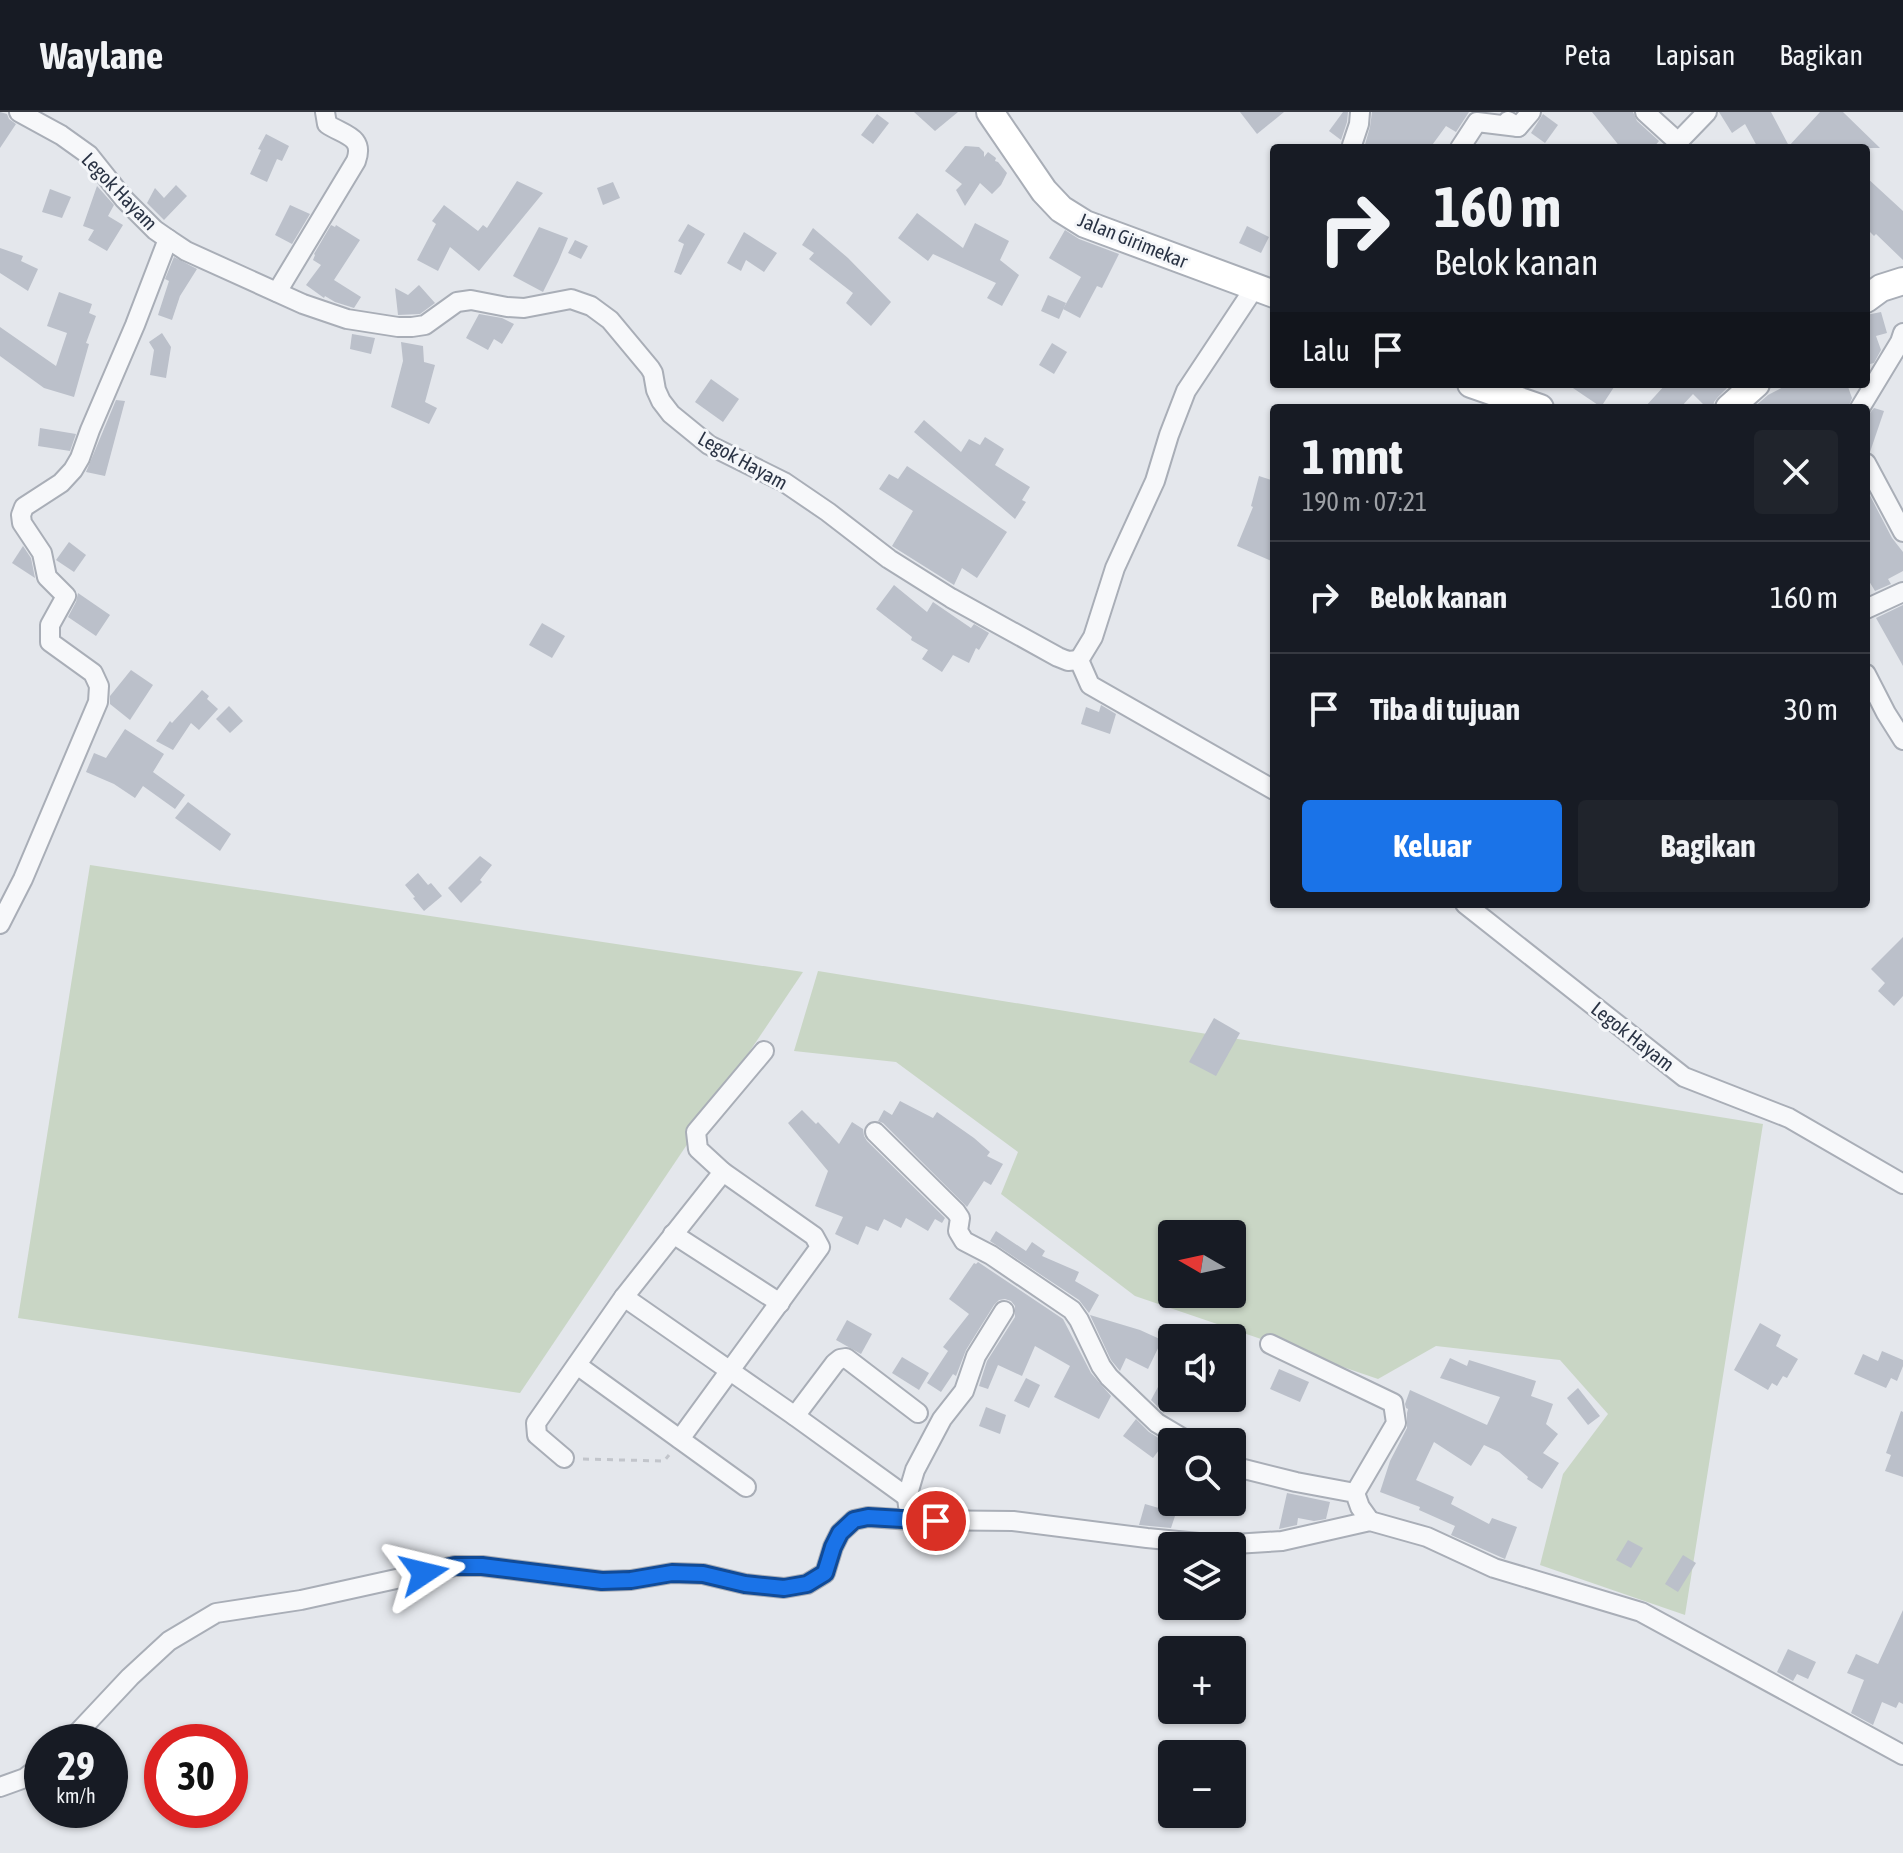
<!DOCTYPE html>
<html lang="id">
<meta charset="utf-8">
<style>
body{margin:0;font-family:"Asap Condensed",sans-serif;background:#20242c;color:#f1f3f6;height:100vh;display:flex;flex-direction:column;font-size:30px;white-space:nowrap}
*{box-sizing:border-box;margin:0}
p{font-size:26px;color:#9ea1a6}
.icon{flex:none;width:44px;height:44px;fill:none;stroke:currentColor;stroke-width:2;stroke-linecap:round;stroke-linejoin:round}
.map{position:relative;flex:1;overflow:hidden}
.details{position:absolute;left:1270px;top:292px;width:600px;height:504px;display:flex;flex-direction:column;background:#171b24;border-radius:8px;box-shadow:0 2px 6px #0004}
.details>*{flex:none}
.banner{position:absolute;left:1270px;top:32px;width:600px;height:244px;border-radius:8px;box-shadow:0 2px 6px #0004;background:#171b24;color:#f1f3f6;overflow:hidden}
.needle{width:52px;rotate:279deg}
.buttons{position:absolute;left:1158px;top:1108px;display:grid;gap:16px}
.buttons a{display:grid;place-items:center;width:88px;height:88px;border-radius:8px;background:#171b24;box-shadow:0 2px 6px #0004;font-size:40px}
.speed{position:absolute;left:24px;top:1612px;display:flex;gap:16px;font-size:40px;font-weight:700;text-align:center}
.speed>*{display:grid;place-content:center;width:104px;height:104px;border-radius:50%;background:#171b24;box-shadow:0 2px 6px #0004;line-height:1}
.speed small{font-size:20px;font-weight:400}
.speed .limit{border:12px solid #d22;background:#fff;color:#111}
.pin{position:absolute;display:grid;place-items:center;width:68px;height:68px;color:#fff;margin:-34px;border:4px solid #fff;border-radius:50%;box-shadow:0 2px 8px #0007}
.me{position:absolute;width:88px;margin:-44px;rotate:80deg;stroke-linejoin:round;filter:drop-shadow(0 0 6px #0008)}
.turn{display:flex;align-items:center;gap:28px;height:168px;padding:0 32px;font-size:36px}
.turn .icon{width:104px;height:104px;stroke-width:2.5}
.turn b{display:block;font-size:56px;line-height:68px}
.then{display:flex;align-items:center;height:76px;padding:0 32px;background:#0003;gap:16px;font-size:30px}
.round{display:grid;place-items:center;flex:none;width:84px;height:84px;border-radius:8px;background:#20242c}
.overview{display:flex;align-items:center;justify-content:space-between;height:136px;padding:0 32px}
h1{font-size:48px;font-weight:700;line-height:60px}
.action{display:flex;gap:16px;margin-top:auto;padding:16px 32px}
.action a{flex:1;height:92px;border-radius:8px;background:#1a73e8;color:#fff;font-size:32px;font-weight:700;line-height:92px;text-align:center}
.action a+a{background:#20242c;color:#f1f3f6}
ul{padding:0;list-style:none}
li{display:flex;align-items:center;gap:24px;height:112px;padding:0 32px;border-top:2px solid #363941}
li div{flex:1}
li b{display:block;font-size:30px}
li em{font-style:normal}
header{display:flex;align-items:center;gap:48px;box-sizing:border-box;height:112px;padding:0 40px;background:#171b24;border-bottom:2px solid #363941}
header strong{font-size:38px}
nav{display:flex;gap:44px;margin-inline-start:auto;font-size:28px}
.map>svg:first-child{display:block}
.green{fill:#c9d6c5;fill-rule:evenodd}
.building{fill:#bbc0ca}
.lines{fill:none;stroke-linecap:round;stroke-linejoin:round}
.street-casing{stroke:#a9aeb7;stroke-width:22}
.secondary-casing{stroke:#a9aeb7;stroke-width:30}
.path{stroke:#c2c5cb;stroke-width:3;stroke-dasharray:6 6;stroke-linecap:butt}
.street{stroke:#f7f8fa;stroke-width:18}
.secondary{stroke:#fff;stroke-width:26}
.route-casing{stroke:#114b97;stroke-width:20}
.route{stroke:#1a73e8;stroke-width:14}
.labels{text-anchor:middle;dominant-baseline:central;stroke-width:6;stroke-linejoin:round;paint-order:stroke}
.street-label{font-size:20px;fill:#2b3445;stroke:#f4f6f9}
</style>
<header>
<strong>Waylane</strong>
<nav><a>Peta</a><a>Lapisan</a><a>Bagikan</a></nav>
</header>
<div class="map">
<svg width="1903" height="1741" viewBox="0 0 1903 1741">
<rect width="100%" height="100%" fill="#e4e7ec"/>
<g class="green">
<path d="M90 753 803 860 520 1281 18 1206Z"/>
<path d="M818 859 1763 1012 1685 1503 1540 1453 1563 1362 1608 1302 1560 1248 1436 1234 1378 1267 1135 1184 1001 1082 1018 1040 896 950 794 939ZM1172 1122H1232V1182H1172Z"/>
</g>
<g class="building">
<path d="M0 0 7 2 9 7 16 12 0 36Z"/>
<path d="M914 0H958L935 19Z"/>
<path d="M1240 0H1284L1257 22Z"/>
<path d="M1343 0H1348L1347 10 1341 28 1329 19Z"/>
<path d="M1372 0H1469L1456 20 1446 14 1430 36H1364L1370 15Z"/>
<path d="M1592 0H1633L1637 9 1659 29 1653 36H1621Z"/>
<path d="M1719 0H1771L1789 34 1820 0H1843L1880 36H1758L1745 12 1732 21Z"/>
<path d="M877 2 889 11 873 32 861 23Z"/>
<path d="M1543 2 1558 13 1545 31 1531 21Z"/>
<path d="M266 22 289 34 282 49 277 47 267 70 250 62 261 38 258 37Z"/>
<path d="M965 34 979 35 984 40V45L988 40 996 46 995 49 998 50 1007 61 1001 73 992 82 980 71 965 94 956 78 962 72 945 59Z"/>
<path d="M1866 65 1903 99V148L1876 122 1874 124 1866 116Z"/>
<path d="M517 69 543 81 479 159 450 135 438 159 417 148 436 112 432 109 444 93 478 119 483 113 487 116Z"/>
<path d="M613 70 620 86 603 93 597 76Z"/>
<path d="M176 73 187 84 164 108 147 91 155 76 164 86Z"/>
<path d="M97 74 114 93 108 104 123 113 107 139 88 128 94 118 83 114Z"/>
<path d="M50 77 71 85 62 106 42 100Z"/>
<path d="M290 93 310 102 292 132 275 123Z"/>
<path d="M917 101 963 136 975 111 1009 129 1000 148 1019 163 1002 194 987 186 996 171 933 142 928 149 898 126Z"/>
<path d="M688 112 705 122 681 163 674 160 684 132 678 129Z"/>
<path d="M331 113 335 115 336 113 360 128 334 168 361 185 354 196 335 190 325 184 324 186 306 173 321 153 313 148 315 143 314 142Z"/>
<path d="M1247 114 1269 125 1261 141 1239 131Z"/>
<path d="M539 115 568 126 558 150 543 180 513 164Z"/>
<path d="M813 116 848 146 891 190 871 214 846 191 853 181 809 147 814 141 802 133Z"/>
<path d="M1065 118 1079 127 1119 142 1102 176 1097 174 1080 206 1063 197 1081 165 1049 146Z"/>
<path d="M744 120 777 141 764 160 746 148 741 159 727 151Z"/>
<path d="M575 128 588 134 581 147 568 141Z"/>
<path d="M0 136 23 144 21 149 38 157 28 179 0 161Z"/>
<path d="M174 145 197 157 180 184 172 208 158 203 169 169 165 167Z"/>
<path d="M419 173 435 191 420 202 398 203 395 176 408 183Z"/>
<path d="M59 180 92 192 89 201 96 204 86 231 89 232 74 285 44 276 0 244V215L56 254 67 221 47 214Z"/>
<path d="M1048 183 1066 191 1059 207 1041 199Z"/>
<path d="M1881 200 1887 221 1876 224 1881 238 1874 251 1866 253V203Z"/>
<path d="M479 202 502 206 514 212 502 232 494 227 488 238 466 226Z"/>
<path d="M162 221 171 235 166 266 150 263 154 238 149 230Z"/>
<path d="M352 222 375 226 371 242 350 237Z"/>
<path d="M401 230 423 234 424 250 435 253 425 290 437 296 429 312 391 295 403 249Z"/>
<path d="M1052 231 1067 240 1054 262 1039 253Z"/>
<path d="M711 267 739 287 723 310 695 290Z"/>
<path d="M1567 272H1616L1601 295Z"/>
<path d="M1666 272H1724L1727 276 1718 285 1714 290 1713 296H1707L1693 282 1680 296H1644Z"/>
<path d="M1789 272H1847L1852 286 1848 296H1753L1768 283Z"/>
<path d="M116 288 125 289 105 364 86 360Z"/>
<path d="M1874 296 1884 299 1870 340 1866 339V306Z"/>
<path d="M924 308 961 340 969 327 980 333 985 325 1004 337 995 353 1030 375 1022 388 1026 390 1015 407 914 320Z"/>
<path d="M40 316 76 322 70 339 38 334Z"/>
<path d="M907 354 1007 420 977 466 962 456 954 473 892 434 913 399 879 377 889 362 898 367Z"/>
<path d="M1259 364 1274 369V450L1237 434 1253 395 1251 394Z"/>
<path d="M1866 376 1892 426 1903 440V459L1888 467 1891 472 1875 479 1866 464Z"/>
<path d="M69 430 86 443 74 460 56 448Z"/>
<path d="M23 434 31 446 35 466 12 451Z"/>
<path d="M894 473 927 500 933 490 971 516 974 512 989 521 979 538 976 536 969 551 953 543 942 560 922 547 928 538 911 528 912 525 876 497Z"/>
<path d="M78 481 110 503 96 524 68 505 76 490Z"/>
<path d="M1903 493V554L1876 506Z"/>
<path d="M542 511 565 524 552 546 529 533Z"/>
<path d="M131 558 153 573 130 608 110 592V584Z"/>
<path d="M202 578 209 584 207 587 218 597 199 618 191 611 173 638 156 629 170 609 172 611Z"/>
<path d="M1101 593 1116 602 1110 622 1081 612 1086 595 1099 600Z"/>
<path d="M229 594 243 609 230 621 216 607Z"/>
<path d="M125 617 164 642 153 660 185 683 175 697 143 674 135 686 114 672 86 660 94 641 106 646Z"/>
<path d="M188 690 231 722 220 739 175 706Z"/>
<path d="M480 744 492 753 480 768 482 770 461 791 448 776Z"/>
<path d="M418 761 428 773 431 771 442 784 424 799 413 786 415 785 405 773Z"/>
<path d="M1903 825V884L1894 894 1878 879 1885 871 1871 857Z"/>
<path d="M1214 906 1240 921 1216 964 1189 950Z"/>
<path d="M900 989 933 1006 937 1000 974 1026 990 1040 987 1044 1003 1052 991 1073 984 1069 967 1095 883 1011 878 1009 884 998 892 1003Z"/>
<path d="M802 998 816 1012 818 1010 839 1032 852 1010 863 1017 864 1024 867 1029 945 1106 942 1111 935 1107 928 1119 906 1106 901 1116 884 1107 878 1119 866 1114 858 1133 835 1122 843 1105 815 1094 828 1059 788 1011Z"/>
<path d="M996 1119 1026 1139 1032 1130 1045 1139 1042 1144 1079 1160 1075 1169 1099 1183 1089 1201 1079 1188 990 1129Z"/>
<path d="M978 1150 1063 1207 1091 1261 1111 1284 1099 1307 1054 1285 1070 1254 1035 1234 1022 1264 998 1253 988 1277 979 1274 987 1249 1015 1205V1194L1011 1189 1005 1187 999 1188 994 1193 966 1238 956 1264 953 1262 941 1280 927 1271 948 1239 943 1235 969 1202 949 1187 974 1151 976 1152Z"/>
<path d="M1090 1203 1140 1218 1162 1228 1148 1257 1126 1246 1120 1259 1111 1248Z"/>
<path d="M847 1208 872 1222 861 1242 836 1228Z"/>
<path d="M1760 1211 1781 1223 1776 1234 1798 1247 1787 1266 1783 1264 1777 1274 1772 1271 1768 1278 1734 1258Z"/>
<path d="M1882 1239 1903 1248V1254L1897 1269 1891 1266 1886 1276 1854 1262 1863 1242 1878 1249Z"/>
<path d="M902 1245 929 1261 919 1278 892 1261Z"/>
<path d="M1450 1246 1467 1254 1469 1248 1536 1269 1531 1284 1553 1292 1546 1312 1558 1322 1543 1341 1559 1351 1542 1377 1527 1367 1528 1365 1499 1340 1484 1333 1471 1354 1434 1330 1416 1368 1454 1385 1451 1392 1489 1412 1492 1406 1517 1415 1505 1447 1451 1423 1455 1414 1419 1398 1420 1395 1380 1380 1390 1349 1407 1316V1301L1408 1297 1406 1296 1405 1292 1410 1278 1487 1313 1500 1285 1440 1266Z"/>
<path d="M1172 1249V1285L1164 1301 1151 1288Z"/>
<path d="M1279 1257 1309 1270 1300 1290 1270 1277Z"/>
<path d="M1026 1266 1040 1273 1029 1296 1014 1289Z"/>
<path d="M1578 1276 1600 1304 1588 1313 1567 1286Z"/>
<path d="M986 1295 1006 1303 1000 1322 979 1314Z"/>
<path d="M1901 1299 1903 1300V1365L1885 1359 1891 1343 1886 1341Z"/>
<path d="M1136 1307 1149 1320 1165 1330 1153 1346 1123 1324Z"/>
<path d="M1287 1381 1330 1390 1326 1407 1314 1409 1298 1406 1297 1413 1279 1417Z"/>
<path d="M1145 1392 1176 1401 1171 1416 1139 1413Z"/>
<path d="M1628 1428 1643 1436 1631 1456 1616 1448Z"/>
<path d="M1683 1443 1696 1451 1678 1480 1665 1472Z"/>
<path d="M1903 1498V1592L1899 1590 1896 1596 1882 1590 1873 1613 1851 1601 1864 1568 1847 1561 1856 1542 1878 1552Z"/>
<path d="M1788 1537 1816 1550 1808 1567 1797 1562 1793 1569 1777 1560Z"/>
</g>
<g class="lines">
<defs>
<g id="street">
<path d="M19 0 61 23 89 43 124 87 155 118 168 127 186 139 303 192 347 207 398 215H412L425 213 457 190 471 188 507 195 524 196 571 187 591 194 610 208 650 256 653 261 656 278 661 289 671 302 709 333 784 370 828 400 889 447 951 486 1058 545 1068 549 1079 548"/>
<path d="M1645 0 1678 30 1707 0"/>
<path d="M1508 9 1518 15 1531 0"/>
<path d="M1352 33 1359 12 1360 0"/>
<path d="M1460 36 1477 10 1518 15"/>
<path d="M277 180 356 49C365 24 343 23 327 12L325 0"/>
<path d="M1860 296 1900 230 1903 221"/>
<path d="M1866 351 1903 420"/>
<path d="M1866 497 1903 480"/>
<path d="M1079 548 1093 525 1115 456 1155 369 1169 323 1186 279 1255 175"/>
<path d="M1079 548 1090 573 1274 678"/>
<path d="M1866 562 1886 601 1903 628"/>
<path d="M1465 792 1684 965 1789 1006 1903 1072"/>
<path d="M0 812 23 767 98 590 99 574 93 561 50 530V513L66 484 47 465 42 441 22 411 21 403 24 395 61 371 73 358 80 346 90 318 135 213 168 127"/>
<path d="M875 1020 956 1100 960 1106 958 1119 964 1129 991 1143 1072 1198 1079 1208 1101 1254 1109 1265 1157 1311 1189 1330"/>
<path d="M673 1122 780 1191"/>
<path d="M624 1185 795 1304 907 1385"/>
<path d="M1270 1232 1393 1291 1396 1311 1355 1381"/>
<path d="M577 1253 746 1375"/>
<path d="M795 1304 835 1251 840 1247 846 1246 918 1301"/>
<path d="M680 1327 820 1135 814 1124 723 1060 698 1037 696 1020 764 939"/>
<path d="M564 1346 537 1323 536 1311 624 1185 723 1060"/>
<path d="M1232 1354 1296 1370 1355 1381 1360 1395 1370 1409"/>
<path d="M908 1394 907 1385 915 1358 942 1307 964 1279 976 1244 1004 1199"/>
<path d="M69 1630 130 1565 169 1529 216 1501 301 1488 455 1454H482L602 1469 631 1468 672 1461 703 1462 745 1472 784 1476 807 1472 825 1461 833 1435 840 1421 854 1408 868 1405 911 1408 1013 1409 1147 1426 1219 1433 1282 1429 1370 1409 1427 1425 1494 1456 1641 1500 1903 1643"/>
<path d="M0 1675 25 1666 42 1653"/>
</g>
<g id="secondary">
<path d="M990 0 1044 79 1061 97 1085 112 1274 182"/>
<path d="M1866 187 1881 176 1903 169"/>
<path d="M1471 272 1540 296"/>
<path d="M1729 296 1756 272"/>
</g>
</defs>
<use href="#street" class="street-casing"/>
<use href="#secondary" class="secondary-casing"/>
<path class="path" d="M583 1347 664 1349 669 1343"/>
<use href="#street" class="street"/>
<use href="#secondary" class="secondary"/>
</g>
<g class="lines">
<defs>
<path id="route" d="M424 1461 455 1454H482L602 1469 631 1468 672 1461 703 1462 745 1472 784 1476 807 1472 825 1461 833 1435 840 1421 854 1408 868 1405 936 1409"/>
</defs>
<use href="#route" class="route-casing"/>
<use href="#route" class="route"/>
</g>
<g class="labels">
<g class="street-label">
<text transform="translate(120 79) rotate(46)">Legok Hayam</text>
<text transform="translate(1133 128) rotate(22)">Jalan Girimekar</text>
<text transform="translate(743 348) rotate(29)">Legok Hayam</text>
<text transform="translate(1633 924) rotate(38)">Legok Hayam</text>
</g>
</g>
</svg>
<div class="buttons">
<a><svg class="needle" viewBox="-14 -14 28 28"><path d="M0-13l5 13h-10z" fill="#e53935"/><path d="M0 13l5-13h-10z" fill="#9ea1a6"/></svg></a>
<a><svg class="icon" aria-label="sound" viewBox="0 0 24 24"><path d="M4 9h4l5-4v14l-5-4H4zM17 9q2 3 0 6"/></svg></a>
<a><svg class="icon" aria-label="search" viewBox="0 0 24 24"><circle cx="10" cy="10" r="6"/><path d="M15 15l6 6"/></svg></a>
<a><svg class="icon" aria-label="layers" viewBox="0 0 24 24"><path d="M12 4l9 5-9 5-9-5zM3 14l9 5 9-5"/></svg></a>
<a>+</a>
<a>−</a>
</div>
<div class="speed"><div>29<small>km/h</small></div><div class="limit">30</div></div>
<div class="pin" style="left:936px;top:1409px;background:#d93025"><svg class="icon" aria-label="arrive" viewBox="0 0 24 24"><path d="M6 21V4h12l-3 4 3 4H6"/></svg></div>
<svg class="me" style="left:424px;top:1461px" viewBox="-20 -20 40 40"><path d="M0-17L14 15 0 8-14 15z" fill="#1a73e8" stroke="#fff" stroke-width="4"/></svg>
<div class="banner">
<div class="turn"><svg class="icon" aria-label="right" viewBox="0 0 24 24"><path d="M7 20v-9h11M14 6l5 5-5 5"/></svg><div><b>160 m</b>Belok kanan</div></div>
<div class="then">Lalu<svg class="icon" aria-label="arrive" viewBox="0 0 24 24"><path d="M6 21V4h12l-3 4 3 4H6"/></svg></div>
</div>
<section class="details">
<div class="overview"><div><h1>1 mnt</h1><p>190 m · 07:21</p></div><a class="round"><svg class="icon" aria-label="close" viewBox="0 0 24 24"><path d="M6 6l12 12M18 6L6 18"/></svg></a></div>
<ul>
<li><svg class="icon" aria-label="right" viewBox="0 0 24 24"><path d="M7 20v-9h11M14 6l5 5-5 5"/></svg><div><b>Belok kanan</b></div><em>160 m</em></li>
<li><svg class="icon" aria-label="arrive" viewBox="0 0 24 24"><path d="M6 21V4h12l-3 4 3 4H6"/></svg><div><b>Tiba di tujuan</b></div><em>30 m</em></li>
</ul>
<div class="action"><a>Keluar</a><a>Bagikan</a></div>
</section>
</div>
